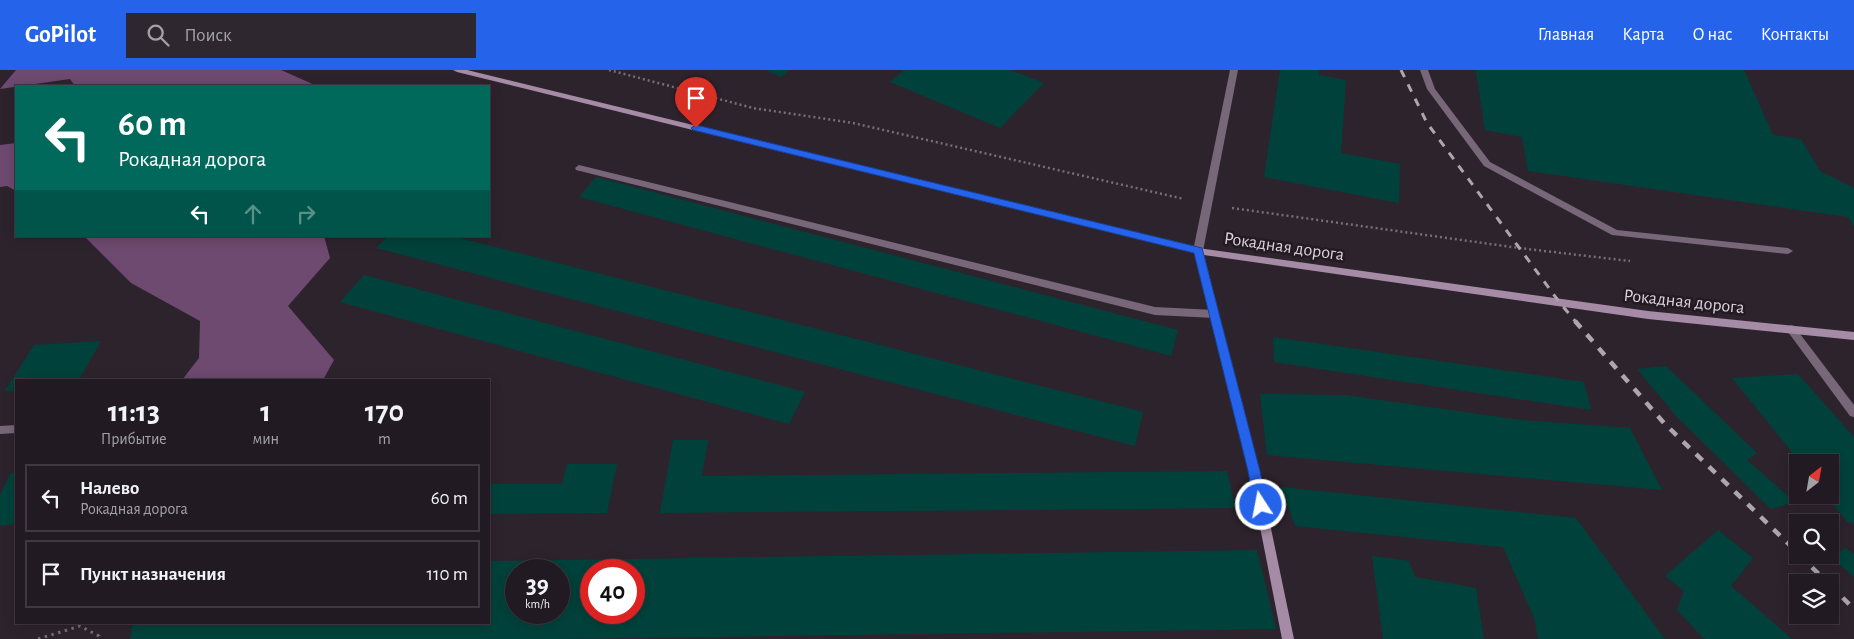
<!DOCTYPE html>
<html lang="ru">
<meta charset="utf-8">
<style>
body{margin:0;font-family:"Alegreya Sans",sans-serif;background:#2e272f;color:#f1f3f6;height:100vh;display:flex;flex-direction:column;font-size:19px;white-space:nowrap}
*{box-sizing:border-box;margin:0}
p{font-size:16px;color:#a2a1a5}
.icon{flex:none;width:28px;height:28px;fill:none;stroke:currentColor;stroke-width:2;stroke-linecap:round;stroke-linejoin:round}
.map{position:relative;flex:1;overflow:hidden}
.drawer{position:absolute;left:15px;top:309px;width:475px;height:245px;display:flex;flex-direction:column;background:#221a22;border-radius:0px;box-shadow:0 2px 12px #0003,0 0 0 1px #3f3840}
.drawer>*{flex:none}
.top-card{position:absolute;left:15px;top:15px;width:475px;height:152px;border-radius:0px;box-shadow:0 2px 12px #0003,0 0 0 1px #3f3840;background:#00695c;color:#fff;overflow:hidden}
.needle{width:32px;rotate:31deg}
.buttons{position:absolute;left:1789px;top:384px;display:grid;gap:10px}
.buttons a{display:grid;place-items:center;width:50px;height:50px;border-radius:0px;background:#221a22;box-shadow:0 2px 12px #0003,0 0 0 1px #3f3840;font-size:25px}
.speed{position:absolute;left:505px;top:489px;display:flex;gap:10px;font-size:25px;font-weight:700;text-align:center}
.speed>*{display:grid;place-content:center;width:65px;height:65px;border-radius:50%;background:#221a22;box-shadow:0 2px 12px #0003,0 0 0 1px #3f3840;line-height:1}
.speed small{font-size:12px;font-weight:400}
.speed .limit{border:8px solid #d22;background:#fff;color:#111}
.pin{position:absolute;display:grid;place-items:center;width:42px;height:42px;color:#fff;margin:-51px -21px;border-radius:50% 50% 50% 0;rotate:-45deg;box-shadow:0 0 5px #0007}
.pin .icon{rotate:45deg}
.me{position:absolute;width:55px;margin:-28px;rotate:349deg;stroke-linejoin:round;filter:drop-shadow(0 0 4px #0008)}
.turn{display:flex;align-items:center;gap:18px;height:105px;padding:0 20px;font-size:22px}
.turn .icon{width:65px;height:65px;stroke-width:2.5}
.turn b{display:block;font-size:35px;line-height:42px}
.lanes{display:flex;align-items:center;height:48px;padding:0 20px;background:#0003;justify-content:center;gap:25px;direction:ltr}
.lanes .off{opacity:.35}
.eta{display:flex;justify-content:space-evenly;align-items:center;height:85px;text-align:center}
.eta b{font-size:30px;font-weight:600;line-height:35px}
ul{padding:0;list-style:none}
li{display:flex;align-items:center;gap:15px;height:68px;margin:0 10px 8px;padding:0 10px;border:2px solid #3f3840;border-radius:0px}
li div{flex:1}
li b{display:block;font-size:19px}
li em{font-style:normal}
header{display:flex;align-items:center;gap:30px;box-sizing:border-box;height:70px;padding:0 25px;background:#2563eb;color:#fff}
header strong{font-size:24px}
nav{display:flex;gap:28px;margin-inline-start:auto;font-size:18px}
.search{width:350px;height:45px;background:#2e272f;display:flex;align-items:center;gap:12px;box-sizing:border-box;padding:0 18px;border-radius:0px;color:#a2a1a5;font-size:19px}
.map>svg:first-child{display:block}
.forest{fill:#6e4970}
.building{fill:#00423b;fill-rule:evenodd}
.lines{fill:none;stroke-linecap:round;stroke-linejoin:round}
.path-far1{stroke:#776e77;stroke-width:2.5;stroke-dasharray:2 3;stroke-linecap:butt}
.path{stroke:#776e77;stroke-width:3;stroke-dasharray:2.5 4.5;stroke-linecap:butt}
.lane{fill:#786778;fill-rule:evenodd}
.street{fill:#786778;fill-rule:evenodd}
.secondary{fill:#a68ba7;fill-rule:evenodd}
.rail-far1{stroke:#ada6ad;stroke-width:3;stroke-dasharray:8 8;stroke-linecap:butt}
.rail{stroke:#ada6ad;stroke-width:4.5;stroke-dasharray:9 9;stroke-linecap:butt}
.route{fill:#2563eb;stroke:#184099}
.labels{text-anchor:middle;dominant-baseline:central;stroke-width:5;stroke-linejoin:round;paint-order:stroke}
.street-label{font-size:18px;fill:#dad4da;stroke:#231a24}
</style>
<header>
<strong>GoPilot</strong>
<div class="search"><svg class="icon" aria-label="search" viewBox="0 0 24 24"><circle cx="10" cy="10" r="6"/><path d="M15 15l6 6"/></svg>Поиск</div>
<nav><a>Главная</a><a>Карта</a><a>О нас</a><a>Контакты</a></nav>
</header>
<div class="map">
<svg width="1854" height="569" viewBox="0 0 1854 569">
<rect width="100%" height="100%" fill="#2d232d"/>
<g class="forest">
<path d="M16 0H281L317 16H75L70 9 0 19Z"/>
<path d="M16 73V121L7 116 0 117V75Z"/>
<path d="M84 166H324L330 188 288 236 334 290 323 310H182L199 288 200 251 131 213Z"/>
</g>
<g class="building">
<path d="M766 0H790L781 7Z"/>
<path d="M904 0H1010L1044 13 1000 58 890 12Z"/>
<path d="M1280 0H1319V5L1346 10 1341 83 1400 94 1399 133 1264 107Z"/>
<path d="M1476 0H1744L1773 65 1801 69 1820 101 1854 118V157L1848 147 1528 101 1522 67 1485 60Z"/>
<path d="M596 107 1178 260 1171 286 579 127Z"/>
<path d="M388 166H452L1143 342 1135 376 376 178Z"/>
<path d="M364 205 805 322 789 354 340 232Z"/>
<path d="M1273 267 1584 312 1591 340 1274 292Z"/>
<path d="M101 271 79 310H16V321H5L34 275Z"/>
<path d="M1666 296 1757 383 1747 390 1795 432 1771 439 1677 347 1637 299Z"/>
<path d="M1798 304 1854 367V454L1847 452 1826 425H1830V392H1800L1732 308Z"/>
<path d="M1260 324 1345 325 1521 350 1630 358 1662 420 1267 385Z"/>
<path d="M673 370H708L702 406 1227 401 1235 438 660 443Z"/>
<path d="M567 394H617L607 443 489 444V414H562Z"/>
<path d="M16 402V454L0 456V425L11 403Z"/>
<path d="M1281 417 1576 448 1665 569H1538L1534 548 1503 477 1295 456Z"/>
<path d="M1718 460 1753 488 1731 516 1792 569H1704L1677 540 1684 521 1665 506Z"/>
<path d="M1846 478 1854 484V507L1830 486Z"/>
<path d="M1257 480 1276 559 560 569H130L133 552H489V491ZM516 500H559V542H516ZM591 500H634V542H591Z"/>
<path d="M1372 486 1409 491 1415 507 1476 518 1484 569H1383Z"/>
</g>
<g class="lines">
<g class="path-far1">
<path d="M609 0 753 38 853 53 1184 129"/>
<path d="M1232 138 1519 178 1630 191"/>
</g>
<path class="path" d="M38 569 80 556 99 566V569"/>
<g class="lane">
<path d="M1420 0H1428L1435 19 1490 92 1617 160 1788 178 1793 181 1788 184 1612 165 1484 96 1427 19Z"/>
<path d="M579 95 1155 237 1214 240 1219 244 1214 248 1155 245 576 100 575 98Z"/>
<path d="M1791 255 1794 256 1854 335V347L1850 346 1788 262 1786 259Z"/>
</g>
<g class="street">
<path d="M1230 0H1238L1203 181 1198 184 1193 181Z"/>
<path d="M16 355V363L0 364V356Z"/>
</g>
<path class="secondary" d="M453 0H467L1198 178 1648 241 1854 262V270L1648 249 1204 185 1259 401 1294 569H1282L1249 401 1194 183 457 2Z"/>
<path class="rail-far1" d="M1401 0 1427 53 1560 233 1576 252"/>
<g class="rail">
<path d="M1575 251 1664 353 1798 483"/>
<path d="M1799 485 1827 512"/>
<path d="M1830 515 1854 539"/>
</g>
</g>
<path class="route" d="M696 55 1202 178 1260 401 1267 435 1265 439 1261 441 1256 439 1254 435 1248 401 1194 183 693 60 691 58Z"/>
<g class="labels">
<g class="street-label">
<text transform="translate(1284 177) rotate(8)">Рокадная дорога</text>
<text transform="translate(1684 232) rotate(6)">Рокадная дорога</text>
</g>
</g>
</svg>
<div class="buttons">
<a><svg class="needle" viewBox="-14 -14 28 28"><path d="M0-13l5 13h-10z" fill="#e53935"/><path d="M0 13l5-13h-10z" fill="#a2a1a5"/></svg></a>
<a><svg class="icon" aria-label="search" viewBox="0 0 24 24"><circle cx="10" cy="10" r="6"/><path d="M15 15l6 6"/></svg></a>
<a><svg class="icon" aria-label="layers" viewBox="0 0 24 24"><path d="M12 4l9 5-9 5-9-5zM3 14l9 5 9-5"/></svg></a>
</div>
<div class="speed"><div>39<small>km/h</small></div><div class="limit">40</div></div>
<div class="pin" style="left:696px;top:58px;background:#d93025"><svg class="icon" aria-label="arrive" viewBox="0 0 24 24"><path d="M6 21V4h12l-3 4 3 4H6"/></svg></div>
<svg class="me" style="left:1261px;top:435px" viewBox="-20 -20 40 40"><circle r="17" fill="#2563eb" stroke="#fff" stroke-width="3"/><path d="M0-11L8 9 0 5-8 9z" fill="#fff"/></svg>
<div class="top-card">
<div class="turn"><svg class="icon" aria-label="left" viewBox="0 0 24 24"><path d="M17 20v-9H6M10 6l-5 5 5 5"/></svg><div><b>60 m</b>Рокадная дорога</div></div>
<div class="lanes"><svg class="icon" aria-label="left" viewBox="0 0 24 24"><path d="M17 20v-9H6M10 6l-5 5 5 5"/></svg><svg class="icon off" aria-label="ahead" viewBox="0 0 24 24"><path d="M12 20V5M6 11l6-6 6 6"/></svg><svg class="icon off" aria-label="right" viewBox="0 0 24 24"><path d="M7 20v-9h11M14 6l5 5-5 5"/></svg></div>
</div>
<section class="drawer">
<div class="eta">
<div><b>11:13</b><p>Прибытие</p></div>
<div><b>1</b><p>мин</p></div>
<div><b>170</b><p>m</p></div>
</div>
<ul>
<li><svg class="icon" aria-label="left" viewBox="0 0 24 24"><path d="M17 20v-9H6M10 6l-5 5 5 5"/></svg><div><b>Налево</b><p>Рокадная дорога</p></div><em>60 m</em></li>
<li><svg class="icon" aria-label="arrive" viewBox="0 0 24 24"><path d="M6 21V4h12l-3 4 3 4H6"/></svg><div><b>Пункт назначения</b></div><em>110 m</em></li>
</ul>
</section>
</div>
